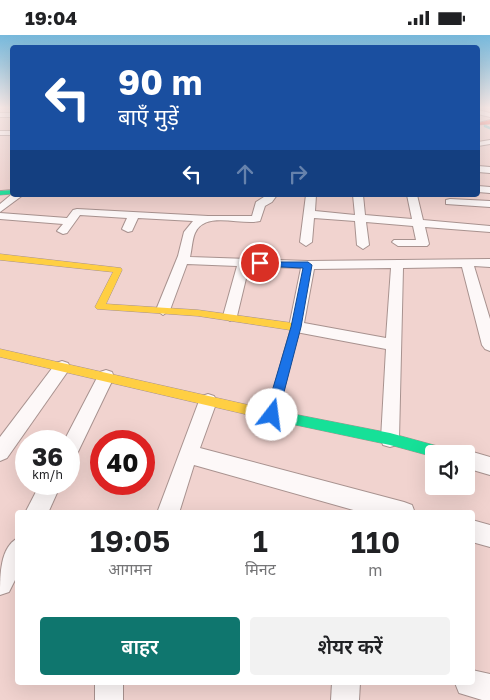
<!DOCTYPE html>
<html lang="hi">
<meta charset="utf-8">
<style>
body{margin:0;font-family:"Golos Text","Noto Sans Devanagari",sans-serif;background:#f2f2f2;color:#202124;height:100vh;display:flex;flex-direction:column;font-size:19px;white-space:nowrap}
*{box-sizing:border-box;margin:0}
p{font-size:16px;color:#757577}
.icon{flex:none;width:28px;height:28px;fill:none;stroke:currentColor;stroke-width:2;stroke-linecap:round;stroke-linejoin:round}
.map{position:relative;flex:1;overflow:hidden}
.side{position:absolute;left:15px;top:475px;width:460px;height:175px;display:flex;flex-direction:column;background:#fff;border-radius:5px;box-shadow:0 5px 20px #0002}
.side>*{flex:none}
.banner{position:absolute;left:10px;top:10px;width:470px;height:152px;border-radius:5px;box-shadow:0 5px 20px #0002;background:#1a4fa0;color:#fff;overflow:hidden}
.tools{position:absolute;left:425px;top:410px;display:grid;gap:10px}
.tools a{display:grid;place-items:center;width:50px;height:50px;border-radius:5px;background:#fff;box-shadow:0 5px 20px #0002;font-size:25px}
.speed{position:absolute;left:15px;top:395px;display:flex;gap:10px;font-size:25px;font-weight:700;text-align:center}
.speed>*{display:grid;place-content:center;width:65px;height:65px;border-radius:50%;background:#fff;box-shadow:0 5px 20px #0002;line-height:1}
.speed small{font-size:12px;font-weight:400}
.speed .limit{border:8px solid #d22;background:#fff;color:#111}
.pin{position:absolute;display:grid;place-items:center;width:42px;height:42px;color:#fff;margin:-21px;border:2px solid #fff;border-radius:50%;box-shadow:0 1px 5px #0007}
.me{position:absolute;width:55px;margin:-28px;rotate:15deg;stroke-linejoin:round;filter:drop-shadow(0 0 4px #0008)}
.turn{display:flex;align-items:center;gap:18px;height:105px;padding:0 25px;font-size:22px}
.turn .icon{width:65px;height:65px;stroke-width:2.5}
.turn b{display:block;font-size:35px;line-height:42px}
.lanes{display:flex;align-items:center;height:48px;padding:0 25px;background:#0003;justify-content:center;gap:25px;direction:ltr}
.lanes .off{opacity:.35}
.eta{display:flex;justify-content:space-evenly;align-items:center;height:85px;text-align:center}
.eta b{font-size:30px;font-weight:600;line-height:35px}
.button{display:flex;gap:10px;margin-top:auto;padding:10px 25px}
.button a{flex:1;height:58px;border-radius:5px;background:#0f766e;color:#fff;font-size:20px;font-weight:600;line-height:58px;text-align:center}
.button a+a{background:#f2f2f2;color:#202124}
.status{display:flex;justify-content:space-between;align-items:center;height:35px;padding:0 25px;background:#fff;direction:ltr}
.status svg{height:14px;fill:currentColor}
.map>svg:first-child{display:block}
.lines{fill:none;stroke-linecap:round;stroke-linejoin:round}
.stream{stroke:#6ec0c9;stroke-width:2.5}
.street-casing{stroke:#a8928f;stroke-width:2}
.fast-casing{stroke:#a8928f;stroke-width:1}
.slow-casing{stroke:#a8928f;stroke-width:1}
.jam-casing{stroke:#a8928f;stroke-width:1}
.street{fill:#fdf8f8;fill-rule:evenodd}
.fast{fill:#16e098;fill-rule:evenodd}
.slow{fill:#ffcf43;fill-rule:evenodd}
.jam{fill:#f24e42;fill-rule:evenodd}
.route{fill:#1a73e8;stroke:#114b97}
</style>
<div class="status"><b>19:04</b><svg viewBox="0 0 49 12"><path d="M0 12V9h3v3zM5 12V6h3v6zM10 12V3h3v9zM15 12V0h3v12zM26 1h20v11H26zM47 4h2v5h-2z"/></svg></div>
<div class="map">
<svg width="490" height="665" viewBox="0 0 490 665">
<rect width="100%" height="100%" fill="#f1d3cf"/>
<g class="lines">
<path class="stream" d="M485 91 490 93"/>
<defs>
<g id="street">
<path d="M478 75 490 78V82L478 79Z"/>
<rect x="0" y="78" width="12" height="4"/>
<rect x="0" y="96" width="12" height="4"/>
<path d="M490 105V109L478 111V107Z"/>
<path d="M478 131 490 132V138L478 137Z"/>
<path d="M478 151 490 152V158L478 157Z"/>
<path d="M12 159 23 160 0 177V169Z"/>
<path d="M267 160H277L272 167 265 171 260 186C242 191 205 175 195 198 192 205 192 214 190 222L308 226 490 224V232L474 231 490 284V316L485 314 482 310 462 232 403 233 399 404 397 410 390 412 383 410 381 404 386 314 296 297 291 296 289 292 301 233 249 231 237 281 230 286 223 281 237 231 187 229 170 275 163 280 156 275 178 221 184 197 193 186 138 183 132 196 128 197 122 194 127 183 80 180 67 198 63 199 57 196 63 189 0 184V178L67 183 73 175 77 174 208 181H252L256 167ZM391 233 386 303 304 288 314 234Z"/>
<path d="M306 160H316L315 176 355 180 353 160H363L365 180 412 184 407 160H417L423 185 490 191V197L425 192 429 209 427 211H398L392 207 394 205H416L413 191 366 187 369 210 363 214 357 210 355 186 314 183 312 207 306 211 300 207Z"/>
<path d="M450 164 490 166V172L446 169V165Z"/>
<path d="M62 326 68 328 70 332 68 336 7 423 0 426V402L56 328Z"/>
<path d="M106 335 112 337 114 342 76 421 69 424V406H64L100 337Z"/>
<path d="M208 359 214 361 217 366 200 413 404 467 412 470 415 478H364L194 430 179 478H157L199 366 202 361Z"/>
<path d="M466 415 490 422V440L466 433V419H459Z"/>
<path d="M40 449H61L48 478H25Z"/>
<path d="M472 485 490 490V512L472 507Z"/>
<path d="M18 503V539L9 557 0 560C0 540 0 512 18 503Z"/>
<path d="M472 635 490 639V665H482L459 658 455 648H472Z"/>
<rect x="95" y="648" width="28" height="17"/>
<path d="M332 648H360L359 665H331Z"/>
</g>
<g id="fast">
<path d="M12 155V159L0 160V156Z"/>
<path d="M253 371 390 398 445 413 450 415 452 419H434V422L390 410 253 381 249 380 247 376 249 372Z"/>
</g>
<g id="slow">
<path d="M0 219 121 233 122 235 106 269 198 275 300 289 301 292 294 316 289 320 284 316 290 295 198 281 97 274 95 272 113 237 0 225Z"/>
<path d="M0 314 253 371 257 372 259 376 257 380 253 381 0 322Z"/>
</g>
<g id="jam">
<path d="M490 85V89L478 90V88Z"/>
<path d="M289 312 294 316 278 380 276 384 272 385 268 384 266 380 284 316Z"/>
</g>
</defs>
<use href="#street" class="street-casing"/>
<use href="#fast" class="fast-casing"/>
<use href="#slow" class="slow-casing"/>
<use href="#jam" class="jam-casing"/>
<use href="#street" class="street"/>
<use href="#fast" class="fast"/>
<use href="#slow" class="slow"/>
<use href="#jam" class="jam"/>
</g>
<linearGradient id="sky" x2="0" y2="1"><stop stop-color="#77b9dc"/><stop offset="0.44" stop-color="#f9ebe9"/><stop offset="1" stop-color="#f9ebe9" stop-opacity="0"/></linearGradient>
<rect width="490" height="165" fill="url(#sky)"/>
<path class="route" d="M257 227H308L312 230 301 292 278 380 272 385 265 380 291 292 303 233 260 231 256 228Z"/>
</svg>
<div class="tools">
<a><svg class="icon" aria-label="sound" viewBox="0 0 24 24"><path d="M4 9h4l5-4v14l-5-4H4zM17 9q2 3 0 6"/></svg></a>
</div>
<div class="speed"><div>36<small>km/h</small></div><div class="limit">40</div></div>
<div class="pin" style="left:260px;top:228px;background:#d93025"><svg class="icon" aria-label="arrive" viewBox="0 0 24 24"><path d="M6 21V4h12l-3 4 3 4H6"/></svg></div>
<svg class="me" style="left:272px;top:380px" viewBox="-20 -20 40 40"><circle r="19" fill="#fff"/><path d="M0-13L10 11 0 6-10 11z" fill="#1a73e8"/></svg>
<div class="banner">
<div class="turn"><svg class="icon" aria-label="left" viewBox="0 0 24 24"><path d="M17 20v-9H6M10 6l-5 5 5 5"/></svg><div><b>90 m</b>बाएँ मुड़ें</div></div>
<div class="lanes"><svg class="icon" aria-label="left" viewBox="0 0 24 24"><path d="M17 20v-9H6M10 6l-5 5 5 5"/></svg><svg class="icon off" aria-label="ahead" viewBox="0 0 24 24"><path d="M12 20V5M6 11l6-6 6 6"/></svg><svg class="icon off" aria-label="right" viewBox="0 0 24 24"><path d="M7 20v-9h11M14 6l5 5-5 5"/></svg></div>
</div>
<section class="side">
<div class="eta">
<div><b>19:05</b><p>आगमन</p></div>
<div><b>1</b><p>मिनट</p></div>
<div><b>110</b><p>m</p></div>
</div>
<div class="button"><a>बाहर</a><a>शेयर करें</a></div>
</section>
</div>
